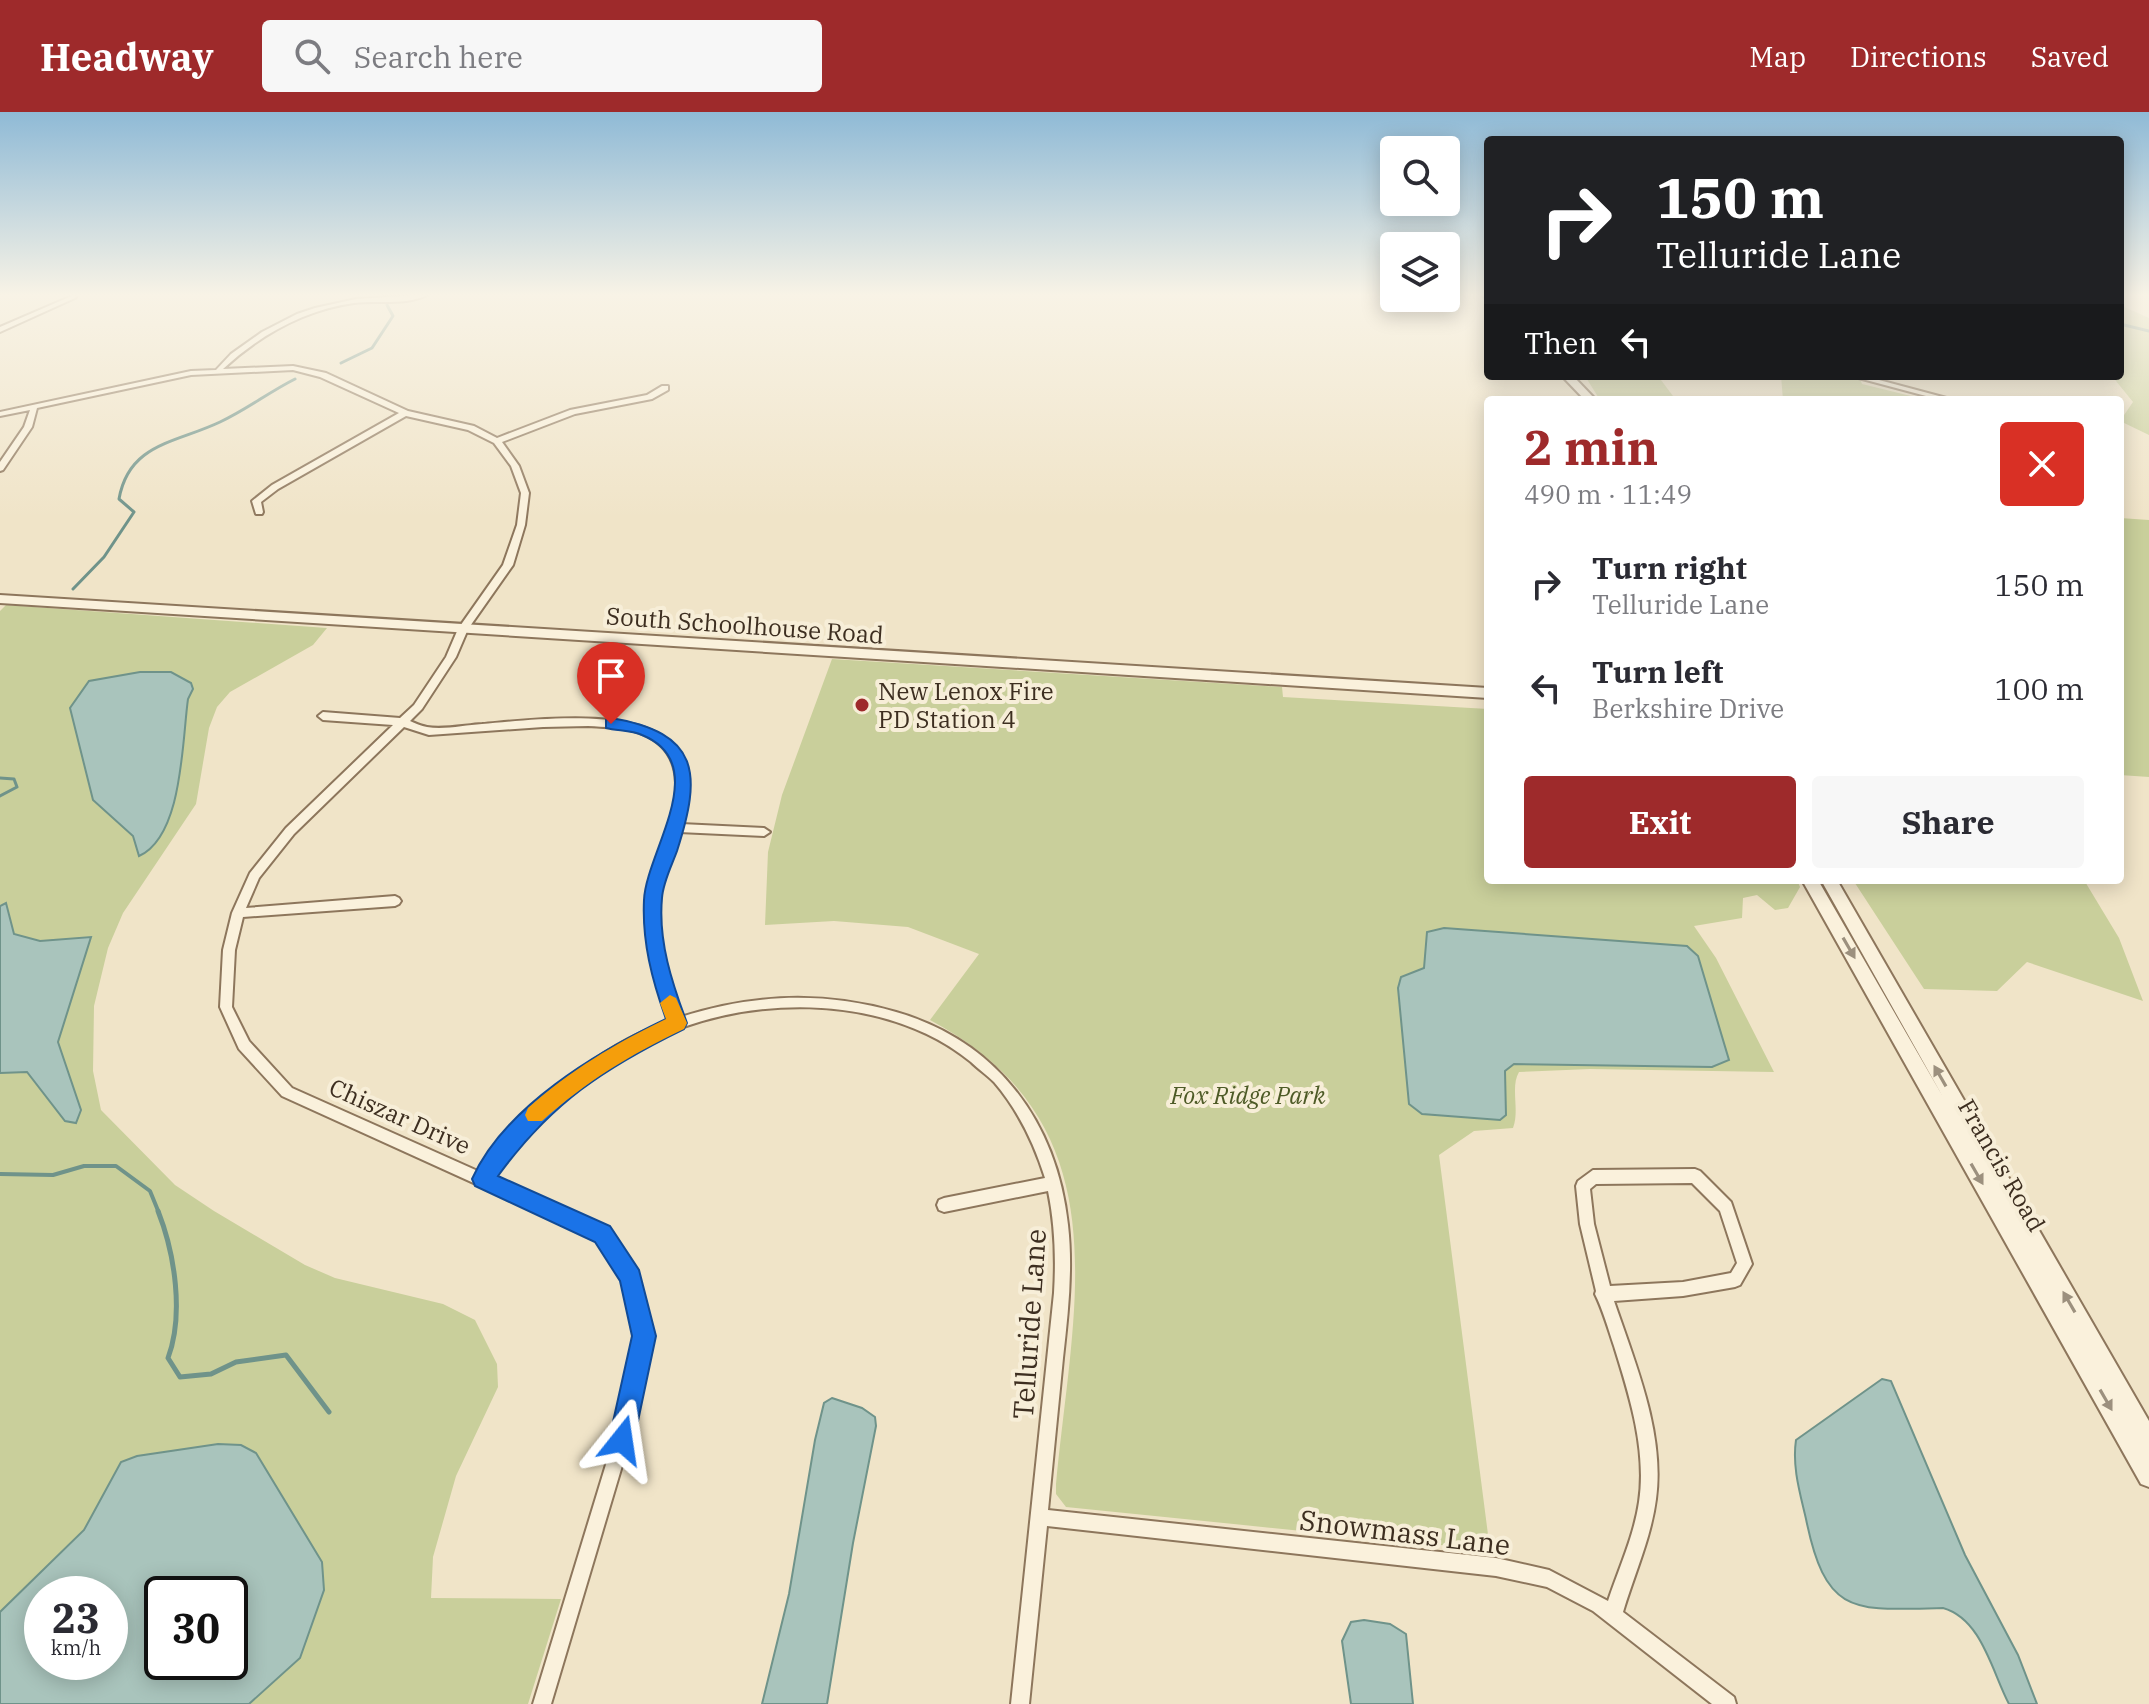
<!DOCTYPE html>
<meta charset="utf-8">
<style>
body{margin:0;font-family:"IBM Plex Serif",serif;background:#f7f7f7;color:#2b2b33;height:100vh;display:flex;flex-direction:column;font-size:30px;white-space:nowrap}
*{box-sizing:border-box;margin:0}
p{font-size:26px;color:#7c7c81}
.icon{flex:none;width:44px;height:44px;fill:none;stroke:currentColor;stroke-width:2;stroke-linecap:round;stroke-linejoin:round}
.map{position:relative;flex:1;overflow:hidden}
.sheet{position:absolute;left:1484px;top:284px;width:640px;height:488px;display:flex;flex-direction:column;background:#fff;border-radius:8px;box-shadow:0 4px 20px #0003}
.sheet>*{flex:none}
.top-card{position:absolute;left:1484px;top:24px;width:640px;height:244px;border-radius:8px;box-shadow:0 4px 20px #0003;background:#202124;color:#fff;overflow:hidden}
.fabs{position:absolute;left:1380px;top:24px;display:grid;gap:16px}
.fabs a{display:grid;place-items:center;width:80px;height:80px;border-radius:8px;background:#fff;box-shadow:0 4px 20px #0003;font-size:40px}
.speed{position:absolute;left:24px;top:1464px;display:flex;gap:16px;font-size:40px;font-weight:700;text-align:center}
.speed>*{display:grid;place-content:center;width:104px;height:104px;border-radius:50%;background:#fff;box-shadow:0 4px 20px #0003;line-height:1}
.speed small{font-size:20px;font-weight:400}
.speed .limit{border:4px solid #111;border-radius:12px;background:#fff;color:#111}
.pin{position:absolute;display:grid;place-items:center;width:68px;height:68px;color:#fff;margin:-82px -34px;border-radius:50% 50% 50% 0;rotate:-45deg;box-shadow:0 0 8px #0007}
.pin .icon{rotate:45deg}
.me{position:absolute;width:88px;margin:-44px;rotate:15deg;stroke-linejoin:round;filter:drop-shadow(0 0 6px #0008)}
.turn{display:flex;align-items:center;gap:28px;height:168px;padding:0 40px;font-size:36px}
.turn .icon{width:104px;height:104px;stroke-width:2.5}
.turn b{display:block;font-size:56px;line-height:68px}
.then{display:flex;align-items:center;height:76px;padding:0 40px;background:#0003;gap:16px;font-size:30px}
.round{display:grid;place-items:center;flex:none;width:84px;height:84px;border-radius:8px;background:#f7f7f7}
.overview{display:flex;align-items:center;justify-content:space-between;height:136px;padding:0 40px}
h1{font-size:48px;font-weight:700;line-height:60px;color:#9e2a2b}
.action{display:flex;gap:16px;margin-top:auto;padding:16px 40px}
.action a{flex:1;height:92px;border-radius:8px;background:#9e2a2b;color:#fff;font-size:32px;font-weight:700;line-height:92px;text-align:center}
.action a+a{background:#f7f7f7;color:#2b2b33}
ul{padding:0;list-style:none}
li{display:flex;align-items:center;gap:24px;height:104px;padding:0 40px}
li div{flex:1}
li b{display:block;font-size:30px}
li em{font-style:normal}
header{display:flex;align-items:center;gap:48px;box-sizing:border-box;height:112px;padding:0 40px;background:#9e2a2b;color:#fff}
header strong{font-size:38px}
nav{display:flex;gap:44px;margin-inline-start:auto;font-size:28px}
.search{width:560px;height:72px;background:#f7f7f7;display:flex;align-items:center;gap:20px;box-sizing:border-box;padding:0 28px;border-radius:8px;color:#7c7c81;font-size:30px}
.map>svg:first-child{display:block}
.green{fill:#c9cf9b;fill-rule:evenodd}
.water{fill:#a9c4bc;stroke:#6f938a;stroke-width:2;fill-rule:evenodd}
.lines{fill:none;stroke-linecap:round;stroke-linejoin:round}
.stream-far2{stroke:#6f938a;stroke-width:3}
.stream-far1{stroke:#6f938a;stroke-width:4}
.stream{stroke:#6f938a;stroke-width:5}
.minor-casing{stroke:#8d765c;stroke-width:4}
.tertiary-casing{stroke:#8d765c;stroke-width:4}
.minor{fill:#faf1dc;fill-rule:evenodd}
.tertiary{fill:#faf1dc;fill-rule:evenodd}
.oneway{fill:#9c907e}
.route{fill:#1a73e8;stroke:#114b97;stroke-width:2}
.slow{fill:#f59e0b}
.poi-dot{fill:#9e2a2b;stroke:#f7eed8;stroke-width:3}
.labels{text-anchor:middle;dominant-baseline:central;stroke-width:8;stroke-linejoin:round;paint-order:stroke}
.street-label{font-size:24px;fill:#3d2e20;stroke:#f7eed8}
.poi-label{font-size:24px;fill:#3d2e20;stroke:#f7eed8;text-anchor:start}
.park-label{font-size:24px;font-style:italic;fill:#4d5a26;stroke:#f7eed8}
.near-street-label{font-size:28px;fill:#3d2e20;stroke:#f7eed8}
</style>
<header>
<strong>Headway</strong>
<div class="search"><svg class="icon" aria-label="search" viewBox="0 0 24 24"><circle cx="10" cy="10" r="6"/><path d="M15 15l6 6"/></svg>Search here</div>
<nav><a>Map</a><a>Directions</a><a>Saved</a></nav>
</header>
<div class="map">
<svg width="2149" height="1592" viewBox="0 0 2149 1592">
<rect width="100%" height="100%" fill="#f0e4c8"/>
<g class="green">
<path d="M2120 193 2149 206V323L2120 309 2133 290 2112 264H2120Z"/>
<path d="M1585 264H1658L1676 288H1600Z"/>
<path d="M1781 264H1859L1862 272 1927 288H1783Z"/>
<path d="M2120 406 2149 408V665L2120 663Z"/>
<path d="M6 493 327 516 313 533 230 580 217 595 209 616 196 692 123 801 108 836 94 894 93 959 101 998 175 1073 214 1099 305 1153 335 1166 443 1192 475 1208 497 1252 498 1275 456 1364 433 1445 431 1486 561 1487 528 1592H0V499ZM42 1482H110V1550H42ZM162 1482H230V1550H162Z"/>
<path d="M832 547 1282 575 1283 585 1488 597V768H1797L1800 775 1788 796 1775 798 1757 783 1743 786 1742 806 1694 814 1716 846 1774 960 1590 957 1519 960C1510 975 1520 998 1513 1016L1474 1019 1439 1043 1490 1438 1066 1395 1056 1382V1372C1073 1190 1125 1012 930 908L979 842 908 815 834 809 765 813 768 740 782 683Z"/>
<path d="M1853 768H2084L2119 826 2143 889 2027 850 1997 879 1924 877Z"/>
</g>
<g class="water">
<path d="M140 560H171L191 571 193 577 188 587C182 629 183 724 139 744L133 724 93 688 70 596 89 569Z"/>
<path d="M6 791 14 822 40 829 91 825 58 930 81 998 76 1011 65 1009 27 960 0 961V794Z"/>
<path d="M1444 816 1687 834 1698 844 1729 948 1712 955 1514 952 1505 959 1506 1003 1500 1008 1422 1002 1409 992 1398 876 1401 865 1424 856 1427 820Z"/>
<path d="M1882 1267 1891 1269 1965 1443 2018 1543 2037 1592H2009C1992 1560 1982 1507 1943 1496 1854 1498 1826 1505 1806 1407 1800 1381 1792 1355 1796 1328Z"/>
<path d="M832 1286 862 1296 875 1305 876 1314 853 1431 827 1592H762L789 1482 815 1328 824 1291Z"/>
<path d="M218 1332 241 1333 256 1341 322 1450 324 1478 300 1546 249 1592H0V1500L84 1418 121 1350 137 1344ZM110 1482V1550H42V1482ZM230 1482V1550H162V1482Z"/>
<path d="M1364 1508 1390 1512 1406 1522 1413 1592H1351L1342 1529 1351 1510Z"/>
</g>
<g class="lines">
<g class="stream-far2">
<path d="M2120 212 2149 219"/>
<path d="M341 251 372 236 393 204 387 193"/>
<path d="M73 477 104 445 134 400 119 387C129 331 176 331 220 310 246 298 269 280 295 267"/>
<path d="M0 666 14 667 17 675 0 684"/>
</g>
<path class="stream-far1" d="M0 1062 53 1063 84 1054H116L150 1079 159 1101"/>
<path class="stream" d="M158 1099C175 1142 184 1203 168 1246L180 1265 211 1262 236 1250 286 1243 329 1300"/>
<defs>
<g id="minor">
<path d="M74 183 76 185 75 186 0 220V215Z"/>
<path d="M416 183H427C405 194 378 188 354 191 304 198 260 223 223 257L293 254 326 261 408 299 474 314 497 326 570 298 647 283 662 274H668V278L652 287 575 302 502 330 519 354 529 381 525 413 513 453 468 517 456 545 422 597 410 609C415 611 421 614 427 615 444 618 465 613 482 612 531 608 642 593 676 636 693 657 687 688 681 712L764 716 770 720 764 724 679 720C673 740 663 760 660 781 653 822 668 867 681 905 752 882 824 879 896 900 997 929 1057 1010 1068 1113 1073 1157 1068 1202 1063 1246 1058 1297 1053 1347 1048 1398L1496 1446 1549 1458 1608 1489C1619 1456 1634 1424 1639 1390 1647 1338 1629 1282 1614 1234 1608 1216 1603 1198 1595 1182L1596 1179 1580 1112 1576 1074 1578 1069 1593 1058 1695 1057 1700 1059 1731 1090 1752 1152 1740 1173 1735 1175 1683 1184 1614 1189C1635 1251 1665 1321 1656 1387 1651 1426 1634 1463 1623 1500L1734 1585 1736 1592H1712L1593 1499 1547 1475 1496 1464 1047 1414 1029 1592H1011L1054 1181C1056 1147 1055 1113 1048 1079L944 1100 939 1098 937 1093 939 1088 944 1086 1045 1066C1034 1031 1018 998 994 970 987 963 978 957 971 950 883 878 738 882 642 933 581 965 534 1012 493 1066L607 1117 639 1165 652 1224 638 1300 551 1592H533L622 1300 636 1224 624 1168 597 1127 282 984 239 937 220 895 223 838 232 801 250 761 286 716 393 613 323 608 318 604 323 600 400 606 414 593 446 545 458 517 503 453 517 413 521 381 511 354 494 331 468 318 406 304 278 377 261 390 263 400 262 402H256L252 389 272 373 399 301 320 265 293 258 191 263 37 296 32 315 3 358 0 359V350L24 315 30 298 0 304V300L191 259 216 258 231 242 262 220 297 202 315 196 356 187ZM588 614C604 615 622 615 637 620 693 638 676 694 663 736 658 751 650 766 648 782 641 825 656 869 670 909 591 936 530 996 480 1060L292 976 249 929 232 895 235 838 243 805 395 794 399 792 401 789 399 786 395 784 246 796 259 766 294 722 404 615 429 623 543 615ZM1692 1071 1720 1099 1737 1151 1731 1161 1683 1170 1610 1174 1594 1112 1590 1077 1596 1072Z"/>
<path d="M1851 264H1864L1954 288H1941Z"/>
</g>
<g id="tertiary">
<path d="M1482 183H1488V187Z"/>
<path d="M1562 264H1573L1596 288H1585Z"/>
<path d="M0 483 1488 576V586L0 491Z"/>
<path d="M1802 768H1818L1943 985 1821 768H1837L2149 1309V1375L2141 1372Z"/>
</g>
</defs>
<use href="#minor" class="minor-casing"/>
<use href="#tertiary" class="tertiary-casing"/>
<use href="#minor" class="minor"/>
<use href="#tertiary" class="tertiary"/>
</g>
<defs><path id="oneway-solid" d="M-6-.8H1V-3.2L6.5 0L1 3.2V.8H-6Z" transform="scale(2)"/></defs>
<g class="oneway">
<use href="#oneway-solid" transform="translate(1849 836) rotate(60)"/>
<use href="#oneway-solid" transform="translate(1940 964) rotate(-120)"/>
<use href="#oneway-solid" transform="translate(1977 1062) rotate(60)"/>
<use href="#oneway-solid" transform="translate(2069 1190) rotate(-120)"/>
<use href="#oneway-solid" transform="translate(2106 1288) rotate(60)"/>
</g>
<linearGradient id="sky" x2="0" y2="1"><stop stop-color="#8fbad6"/><stop offset="0.45" stop-color="#f8f3e6"/><stop offset="1" stop-color="#f8f3e6" stop-opacity="0"/></linearGradient>
<rect width="2149" height="406" fill="url(#sky)"/>
<path class="route" d="M611 606C700 621 702 661 677 739 672 753 663 770 662 786 658 829 672 871 687 911L684 917C604 956 551 991 498 1064L610 1114 639 1158 656 1224 634 1328 630 1337 622 1341 613 1337 609 1328 632 1224 620 1169 595 1130 475 1074 472 1067C504 995 597 940 666 907 652 868 642 830 644 788 646 740 714 652 642 623 631 618 617 619 606 616V608Z"/>
<path class="slow" d="M670 883 676 886 687 911 684 917C628 944 588 968 542 1009H528L525 1003 528 996C571 958 614 932 666 907L660 891Z"/>
<circle class="poi-dot" cx="862" cy="593" r="8"/>
<g class="labels">
<g class="street-label">
<text transform="translate(745 513) rotate(4)">South Schoolhouse Road</text>
<text transform="translate(400 1004) rotate(24)">Chiszar Drive</text>
<text transform="translate(2002 1053) rotate(60)">Francis Road</text>
</g>
<g class="poi-label">
<text x="878" y="579">New Lenox Fire<tspan x="878" dy="28">PD Station 4</tspan></text>
</g>
<g class="park-label">
<text x="1248" y="983">Fox Ridge Park</text>
</g>
<g class="near-street-label">
<text transform="translate(1029 1212) rotate(-86)">Telluride Lane</text>
<text transform="translate(1405 1420) rotate(7)">Snowmass Lane</text>
</g>
</g>
</svg>
<div class="fabs">
<a><svg class="icon" aria-label="search" viewBox="0 0 24 24"><circle cx="10" cy="10" r="6"/><path d="M15 15l6 6"/></svg></a>
<a><svg class="icon" aria-label="layers" viewBox="0 0 24 24"><path d="M12 4l9 5-9 5-9-5zM3 14l9 5 9-5"/></svg></a>
</div>
<div class="speed"><div>23<small>km/h</small></div><div class="limit">30</div></div>
<div class="pin" style="left:611px;top:612px;background:#d93025"><svg class="icon" aria-label="arrive" viewBox="0 0 24 24"><path d="M6 21V4h12l-3 4 3 4H6"/></svg></div>
<svg class="me" style="left:622px;top:1328px" viewBox="-20 -20 40 40"><path d="M0-17L14 15 0 8-14 15z" fill="#1a73e8" stroke="#fff" stroke-width="4"/></svg>
<div class="top-card">
<div class="turn"><svg class="icon" aria-label="right" viewBox="0 0 24 24"><path d="M7 20v-9h11M14 6l5 5-5 5"/></svg><div><b>150 m</b>Telluride Lane</div></div>
<div class="then">Then<svg class="icon" aria-label="left" viewBox="0 0 24 24"><path d="M17 20v-9H6M10 6l-5 5 5 5"/></svg></div>
</div>
<section class="sheet">
<div class="overview"><div><h1>2 min</h1><p>490 m · 11:49</p></div><a class="round" style="background:#d93025;color:#fff"><svg class="icon" aria-label="close" viewBox="0 0 24 24"><path d="M6 6l12 12M18 6L6 18"/></svg></a></div>
<ul>
<li><svg class="icon" aria-label="right" viewBox="0 0 24 24"><path d="M7 20v-9h11M14 6l5 5-5 5"/></svg><div><b>Turn right</b><p>Telluride Lane</p></div><em>150 m</em></li>
<li><svg class="icon" aria-label="left" viewBox="0 0 24 24"><path d="M17 20v-9H6M10 6l-5 5 5 5"/></svg><div><b>Turn left</b><p>Berkshire Drive</p></div><em>100 m</em></li>
</ul>
<div class="action"><a>Exit</a><a>Share</a></div>
</section>
</div>
